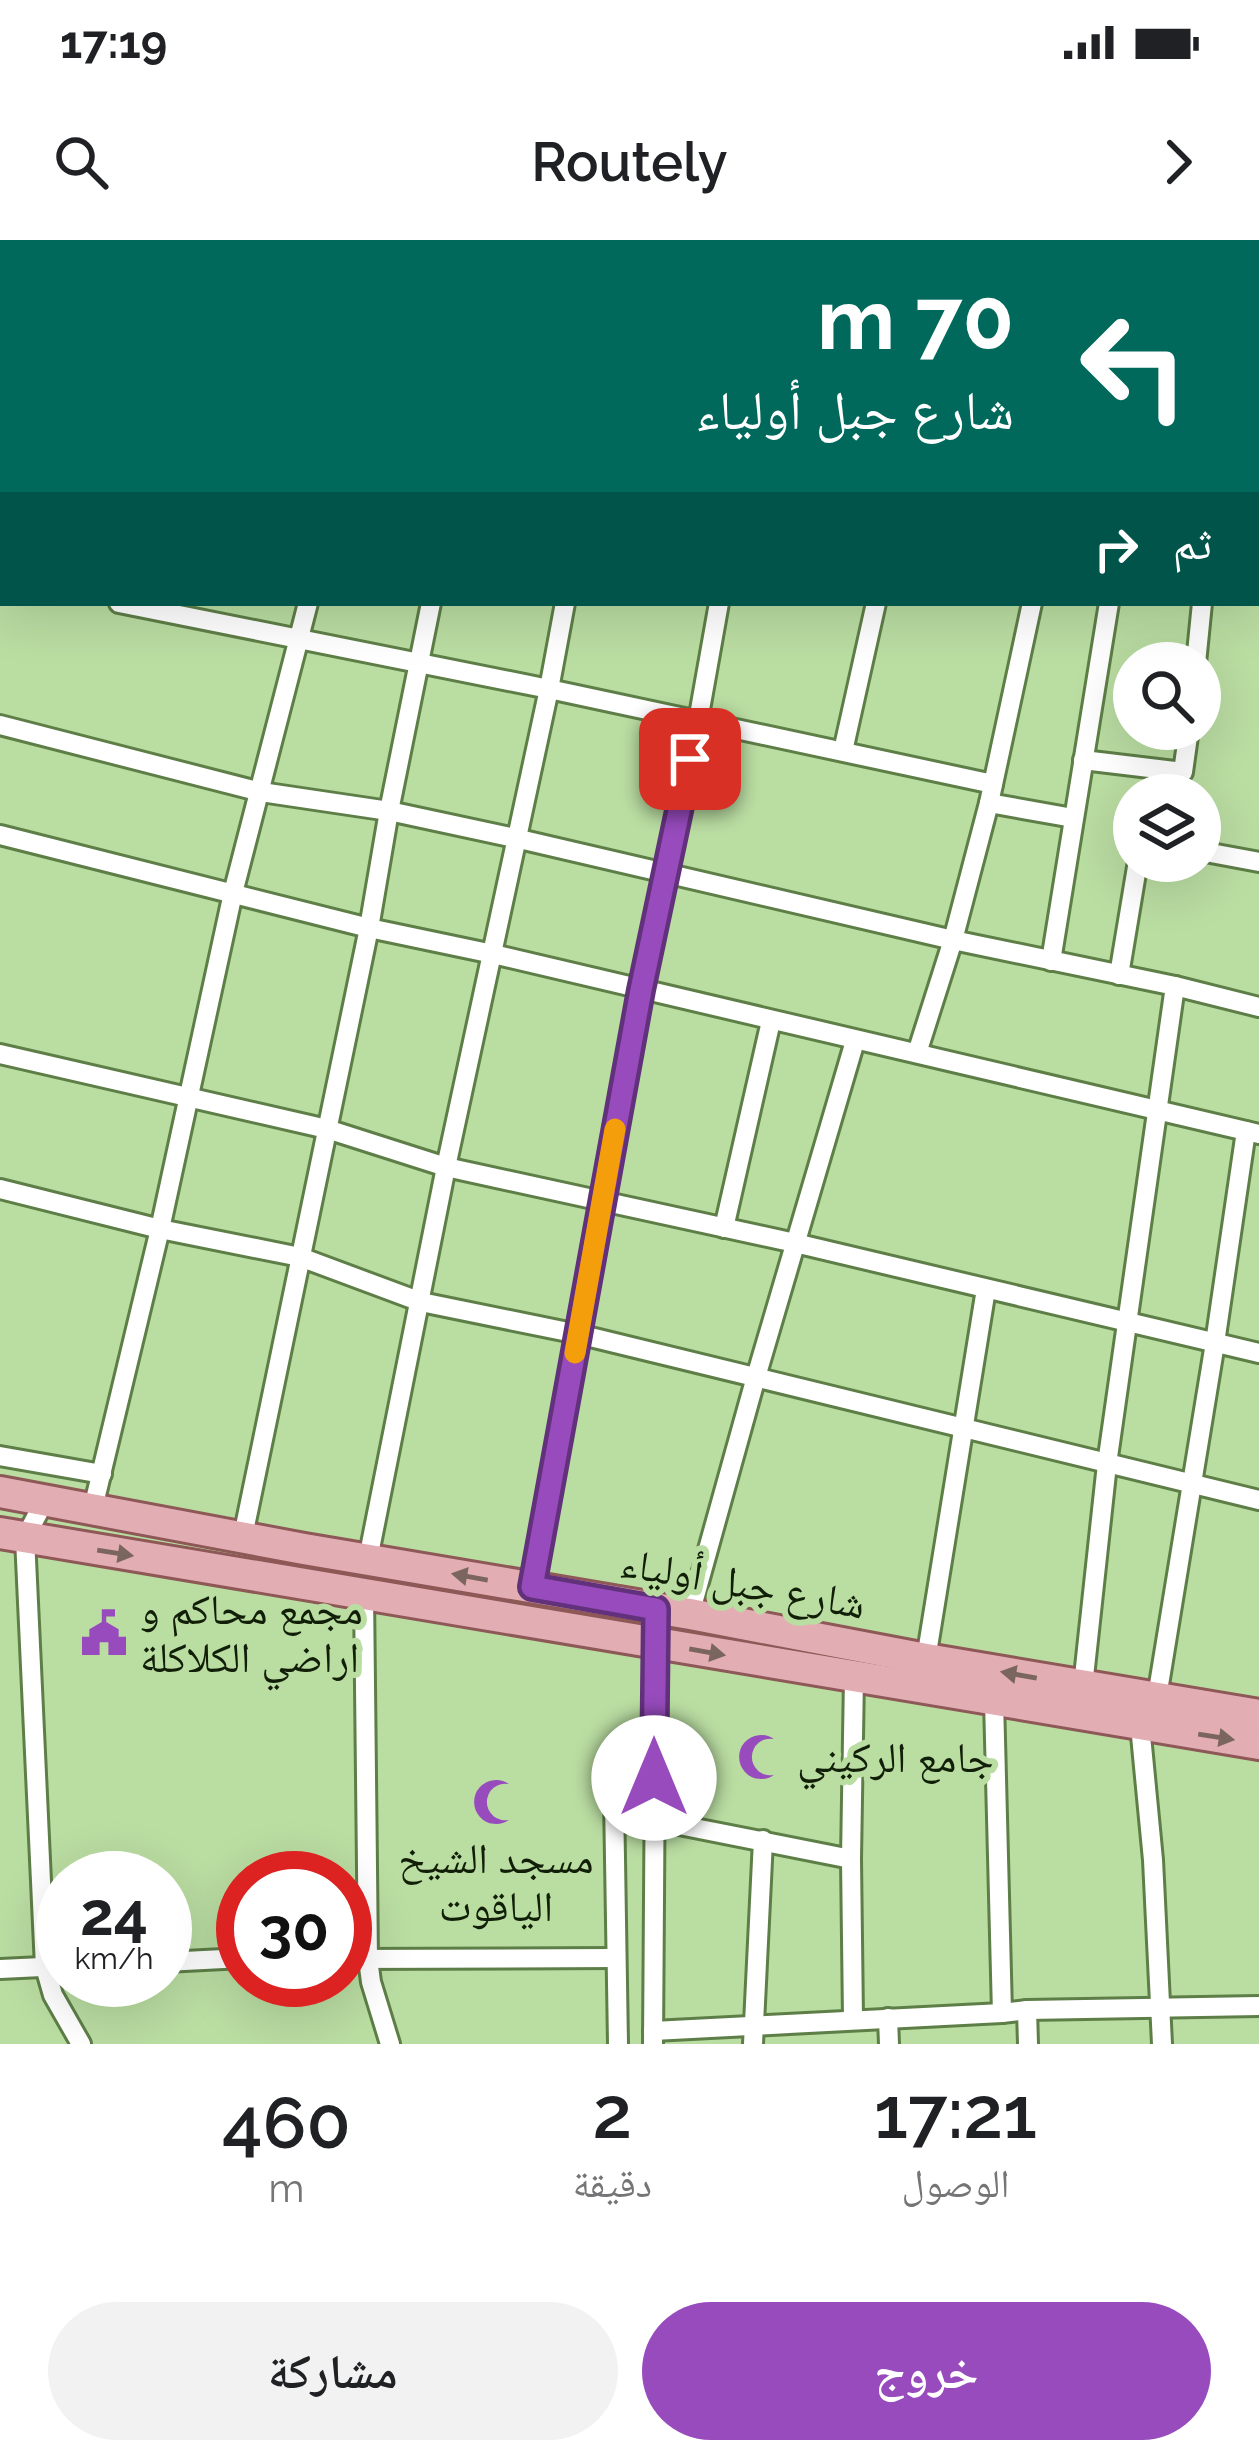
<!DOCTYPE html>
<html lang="ar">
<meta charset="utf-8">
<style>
body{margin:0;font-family:Raleway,"Noto Naskh Arabic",sans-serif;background:#f2f2f2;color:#202124;direction:rtl;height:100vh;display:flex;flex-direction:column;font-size:45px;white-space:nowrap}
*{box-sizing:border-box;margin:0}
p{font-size:39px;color:#757577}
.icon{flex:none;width:66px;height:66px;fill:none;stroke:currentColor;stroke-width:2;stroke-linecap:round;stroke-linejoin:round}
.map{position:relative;height:1804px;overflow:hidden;direction:ltr}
.sheet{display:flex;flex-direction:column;background:#fff;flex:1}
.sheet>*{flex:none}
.hud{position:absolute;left:0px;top:0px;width:1260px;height:366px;box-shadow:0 12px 48px #0002;direction:rtl;background:#00695c;color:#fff;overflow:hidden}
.buttons{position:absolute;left:1113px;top:402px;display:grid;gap:24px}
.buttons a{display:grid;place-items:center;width:108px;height:108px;border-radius:50%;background:#fff;box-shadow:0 12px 48px #0002;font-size:60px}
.speed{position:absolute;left:36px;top:1611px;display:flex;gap:24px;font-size:60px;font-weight:700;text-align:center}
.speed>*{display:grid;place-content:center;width:156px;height:156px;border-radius:50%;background:#fff;box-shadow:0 12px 48px #0002;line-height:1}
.speed small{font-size:30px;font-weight:400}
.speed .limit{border:18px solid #d22;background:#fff;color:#111}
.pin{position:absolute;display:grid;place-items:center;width:102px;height:102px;color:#fff;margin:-51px;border-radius:24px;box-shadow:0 6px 18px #0006}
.me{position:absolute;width:132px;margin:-66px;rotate:0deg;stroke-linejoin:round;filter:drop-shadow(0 0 9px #0008)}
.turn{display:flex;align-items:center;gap:42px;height:252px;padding:0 48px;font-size:54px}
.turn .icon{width:156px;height:156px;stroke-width:2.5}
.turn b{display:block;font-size:84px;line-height:102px}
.then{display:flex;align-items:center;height:114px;padding:0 48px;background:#0003;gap:24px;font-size:45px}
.eta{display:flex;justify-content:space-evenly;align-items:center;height:204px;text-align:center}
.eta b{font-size:72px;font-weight:600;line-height:84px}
.primary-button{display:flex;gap:24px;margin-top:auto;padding:24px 48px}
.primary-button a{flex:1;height:138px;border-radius:72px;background:#974bbd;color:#fff;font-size:48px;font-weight:600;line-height:138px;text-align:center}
.primary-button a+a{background:#f2f2f2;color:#202124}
.status{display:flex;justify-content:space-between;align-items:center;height:84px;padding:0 60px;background:#fff;direction:ltr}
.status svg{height:33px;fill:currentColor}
header{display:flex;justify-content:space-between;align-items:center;height:156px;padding:0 48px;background:#fff;font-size:54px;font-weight:600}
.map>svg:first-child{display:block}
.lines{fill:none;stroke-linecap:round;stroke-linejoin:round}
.street-casing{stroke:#5e7e47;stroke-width:24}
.primary-casing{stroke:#8e5857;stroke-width:36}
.street{stroke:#fff;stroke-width:18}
.primary{stroke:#e3adb4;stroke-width:30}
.oneway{fill:#7a665e}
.route-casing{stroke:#62317b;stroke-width:30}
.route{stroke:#974bbd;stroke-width:21}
.slow{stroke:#f59e0b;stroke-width:21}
.labels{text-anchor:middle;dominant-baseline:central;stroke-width:12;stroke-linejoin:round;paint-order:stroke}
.street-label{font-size:42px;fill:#121f08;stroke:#badda2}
.poi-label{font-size:42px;fill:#121f08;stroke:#badda2;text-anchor:start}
</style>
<div class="status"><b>17:19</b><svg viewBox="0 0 49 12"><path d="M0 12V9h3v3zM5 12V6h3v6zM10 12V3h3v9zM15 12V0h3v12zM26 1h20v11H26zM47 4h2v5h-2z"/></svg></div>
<header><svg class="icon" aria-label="forward" viewBox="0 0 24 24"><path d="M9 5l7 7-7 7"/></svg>Routely<svg class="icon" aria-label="search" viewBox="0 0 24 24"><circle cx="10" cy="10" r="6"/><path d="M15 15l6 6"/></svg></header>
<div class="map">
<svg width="1259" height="1804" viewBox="0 0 1259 1804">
<rect width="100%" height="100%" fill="#badda2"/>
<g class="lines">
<defs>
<g id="street">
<path d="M21 3 22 0"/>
<path d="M131 3 132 0"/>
<path d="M217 3 218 0"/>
<path d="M401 3 402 0"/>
<path d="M518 3 519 0"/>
<path d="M633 3 634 0"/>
<path d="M787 3V0"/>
<path d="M958 3 959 0"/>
<path d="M1108 3 1109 0"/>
<path d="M1185 3 1186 0"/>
<path d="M1234 3 1235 0"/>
<path d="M0 33H3"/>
<path d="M0 82 3 71"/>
<path d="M1257 326H1259"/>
<path d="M0 336 3 337"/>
<path d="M119 363 549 449 993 544"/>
<path d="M1196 423 1202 363"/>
<path d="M0 485 261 552 389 571 515 598 953 700 1175 746 1259 767"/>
<path d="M843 511 876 363"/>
<path d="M1083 520 1183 532 1189 489"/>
<path d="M989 563 1073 578"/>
<path d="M0 595 369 688 493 714 1259 894"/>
<path d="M1200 611 1259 622"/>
<path d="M1051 721 1109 363"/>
<path d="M1119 735 1138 621"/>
<path d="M917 813 953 700 989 563 1032 363"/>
<path d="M0 814 327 889 446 927 795 1003 1259 1113"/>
<path d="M0 949 160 989 300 1017 421 1062 578 1094 1259 1260"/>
<path d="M724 988 771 781"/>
<path d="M0 1216 102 1234"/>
<path d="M45 1260 25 1298 45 1727 53 1755 81 1804"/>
<path d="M93 1268 160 989 233 653 308 363"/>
<path d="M243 1296 369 688 389 571 431 363"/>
<path d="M368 1319 446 927 549 449 565 363"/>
<path d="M532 1347 641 750 698 481 719 363"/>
<path d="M364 1353 368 1719 371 1742 390 1804"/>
<path d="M690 1374 756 1137 855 801"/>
<path d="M926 1419 986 1049"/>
<path d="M1083 1446 1107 1224 1175 746"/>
<path d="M1157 1457 1215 1103 1246 891"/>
<path d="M994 1460 1002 1773"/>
<path d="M1140 1485 1153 1620 1162 1804"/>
<path d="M654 1580 851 1619"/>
<path d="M345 1719 616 1718"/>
<path d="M165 1722 243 1718"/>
<path d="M0 1729 63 1726"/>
<path d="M1027 1770 1028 1804"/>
<path d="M888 1778 889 1804"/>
<path d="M853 1779 851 1619 854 1437"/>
<path d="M653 1791 1002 1773 1027 1770 1259 1766"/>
<path d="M618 1804 614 1557 618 1551 654 1538"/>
<path d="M653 1804 656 1369"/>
<path d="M753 1804 763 1600"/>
</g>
<g id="primary">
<path d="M0 1252 304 1309 690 1374 926 1419 1259 1475"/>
<path d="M0 1293 1259 1504"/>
</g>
</defs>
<use href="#street" class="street-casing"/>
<use href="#primary" class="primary-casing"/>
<use href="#street" class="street"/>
<use href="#primary" class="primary"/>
</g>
<defs><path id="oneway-solid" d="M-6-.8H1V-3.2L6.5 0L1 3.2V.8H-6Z" transform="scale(3)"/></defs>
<g class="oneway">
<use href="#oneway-solid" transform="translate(115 1313) rotate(9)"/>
<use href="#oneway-solid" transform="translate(470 1337) rotate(-170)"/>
<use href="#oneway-solid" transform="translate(707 1412) rotate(10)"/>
<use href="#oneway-solid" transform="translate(1019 1435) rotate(-170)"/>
<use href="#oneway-solid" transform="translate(1216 1497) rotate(9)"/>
</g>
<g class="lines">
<defs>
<path id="route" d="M654 1538 656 1369 532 1347 641 750 690 519"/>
</defs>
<use href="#route" class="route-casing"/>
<use href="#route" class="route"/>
<path class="slow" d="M575 1113 615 889"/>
</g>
<defs>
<symbol id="civic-bare" viewBox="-9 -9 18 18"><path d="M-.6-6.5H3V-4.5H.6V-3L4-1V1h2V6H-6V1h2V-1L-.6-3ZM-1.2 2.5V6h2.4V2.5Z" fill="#974bbd" stroke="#badda2" stroke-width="2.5" paint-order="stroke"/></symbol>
<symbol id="mosque-bare" viewBox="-9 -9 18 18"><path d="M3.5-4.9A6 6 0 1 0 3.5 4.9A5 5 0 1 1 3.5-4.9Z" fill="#974bbd" stroke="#badda2" stroke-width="2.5" paint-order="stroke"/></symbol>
</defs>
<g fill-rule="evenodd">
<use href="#civic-bare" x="71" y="1360" width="66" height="66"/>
<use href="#mosque-bare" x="728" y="1484" width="66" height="66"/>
<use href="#mosque-bare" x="463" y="1529" width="66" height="66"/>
</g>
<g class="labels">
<g class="street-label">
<text transform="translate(743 1343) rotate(10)">شارع جبل أولياء</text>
</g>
<g class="poi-label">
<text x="140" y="1369">مجمع محاكم و<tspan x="140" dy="48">اراضي الكلاكلة</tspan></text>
<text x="797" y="1517">جامع الركيني</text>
<text x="496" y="1618" text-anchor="middle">مسجد الشيخ<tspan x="496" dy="48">الياقوت</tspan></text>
</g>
</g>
</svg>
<div class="buttons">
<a><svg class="icon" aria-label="search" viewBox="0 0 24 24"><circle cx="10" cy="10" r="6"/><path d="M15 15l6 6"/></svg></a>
<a><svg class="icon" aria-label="layers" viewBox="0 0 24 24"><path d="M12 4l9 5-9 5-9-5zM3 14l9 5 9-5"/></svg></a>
</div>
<div class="speed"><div>24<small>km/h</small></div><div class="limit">30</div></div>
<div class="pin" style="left:690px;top:519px;background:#d93025"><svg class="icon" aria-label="arrive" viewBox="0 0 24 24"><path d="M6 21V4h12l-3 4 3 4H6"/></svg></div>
<svg class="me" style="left:654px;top:1538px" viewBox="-20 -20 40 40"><circle r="19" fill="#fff"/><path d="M0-13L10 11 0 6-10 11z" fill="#974bbd"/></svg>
<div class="hud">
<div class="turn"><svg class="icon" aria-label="left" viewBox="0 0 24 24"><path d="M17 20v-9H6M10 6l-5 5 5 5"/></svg><div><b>70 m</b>شارع جبل أولياء</div></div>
<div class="then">ثم<svg class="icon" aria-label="right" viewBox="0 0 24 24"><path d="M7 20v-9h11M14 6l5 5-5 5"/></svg></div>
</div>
</div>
<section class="sheet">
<div class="eta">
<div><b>17:21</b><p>الوصول</p></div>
<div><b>2</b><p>دقيقة</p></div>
<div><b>460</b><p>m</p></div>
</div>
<div class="primary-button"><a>خروج</a><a>مشاركة</a></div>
</section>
